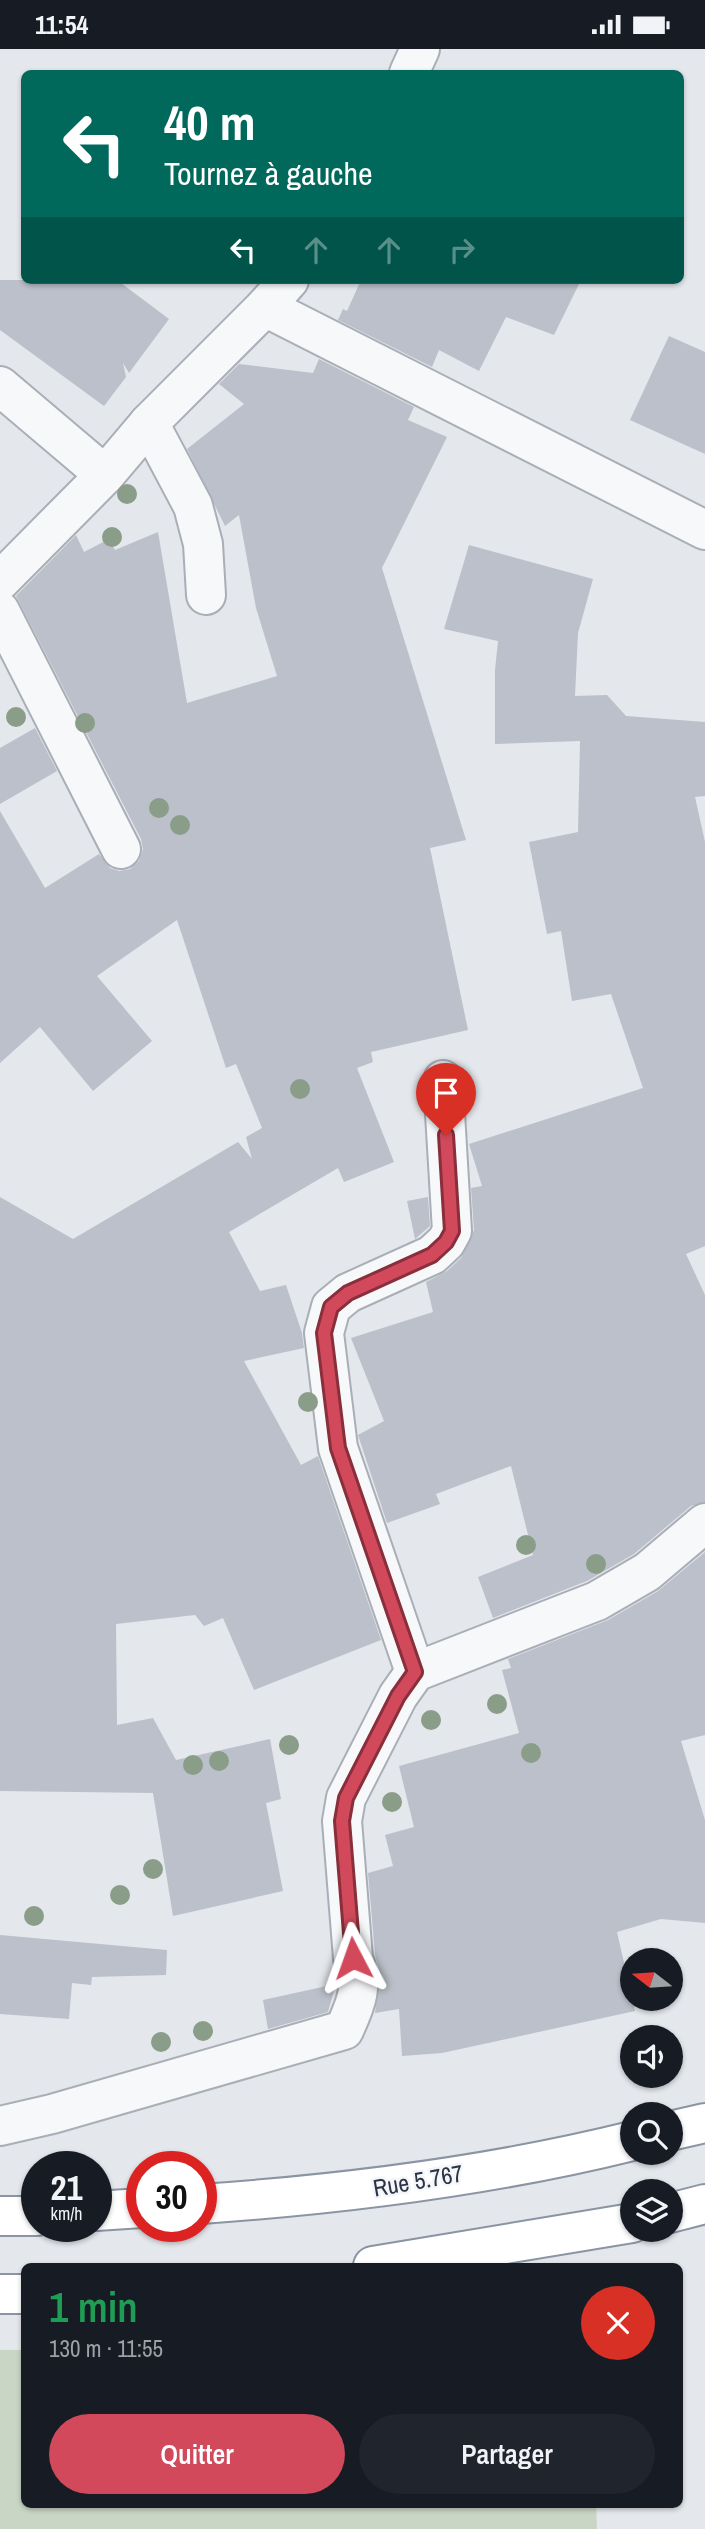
<!DOCTYPE html>
<html lang="fr">
<meta charset="utf-8">
<style>
body{margin:0;font-family:"Archivo Narrow",sans-serif;background:#20242c;color:#f1f3f6;height:100vh;display:flex;flex-direction:column;font-size:26px;white-space:nowrap}
*{box-sizing:border-box;margin:0}
p{font-size:23px;color:#9ea1a6}
.icon{flex:none;width:38px;height:38px;fill:none;stroke:currentColor;stroke-width:2;stroke-linecap:round;stroke-linejoin:round}
.map{position:relative;flex:1;overflow:hidden}
.panel{position:absolute;left:21px;top:2214px;width:662px;height:245px;display:flex;flex-direction:column;background:#171b24;border-radius:10px;box-shadow:0 2px 5px #0004}
.panel>*{flex:none}
.top-card{position:absolute;left:21px;top:21px;width:663px;height:214px;border-radius:10px;box-shadow:0 2px 5px #0004;background:#00695c;color:#fff;overflow:hidden}
.needle{width:46px;rotate:287deg}
.tools{position:absolute;left:620px;top:1899px;display:grid;gap:14px}
.tools a{display:grid;place-items:center;width:63px;height:63px;border-radius:50%;background:#171b24;box-shadow:0 2px 5px #0004;font-size:35px}
.speed{position:absolute;left:21px;top:2102px;display:flex;gap:14px;font-size:35px;font-weight:700;text-align:center}
.speed>*{display:grid;place-content:center;width:91px;height:91px;border-radius:50%;background:#171b24;box-shadow:0 2px 5px #0004;line-height:1}
.speed small{font-size:18px;font-weight:400}
.speed .limit{border:10px solid #d22;background:#fff;color:#111}
.pin{position:absolute;display:grid;place-items:center;width:60px;height:60px;color:#fff;margin:-72px -30px;border-radius:50% 50% 50% 0;rotate:-45deg;box-shadow:0 0 7px #0007}
.pin .icon{rotate:45deg}
.me{position:absolute;width:77px;margin:-38px;rotate:356deg;stroke-linejoin:round;filter:drop-shadow(0 0 5px #0008)}
.turn{display:flex;align-items:center;gap:24px;height:147px;padding:0 28px;font-size:32px}
.turn .icon{width:91px;height:91px;stroke-width:2.5}
.turn b{display:block;font-size:49px;line-height:60px}
.lanes{display:flex;align-items:center;height:66px;padding:0 28px;background:#0003;justify-content:center;gap:35px;direction:ltr}
.lanes .off{opacity:.35}
.round{display:grid;place-items:center;flex:none;width:74px;height:74px;border-radius:37px;background:#20242c}
.overview{display:flex;align-items:center;justify-content:space-between;height:119px;padding:0 28px}
h1{font-size:42px;font-weight:600;line-height:52px;color:#1e9e55}
.cta{display:flex;gap:14px;margin-top:auto;padding:14px 28px}
.cta a{flex:1;height:80px;border-radius:42px;background:#d1495b;color:#fff;font-size:28px;font-weight:600;line-height:80px;text-align:center}
.cta a+a{background:#20242c;color:#f1f3f6}
.status{display:flex;justify-content:space-between;align-items:center;height:49px;padding:0 35px;background:#171b24;direction:ltr}
.status svg{height:19px;fill:currentColor}
.map>svg:first-child{display:block}
.green{fill:#c9d6c5}
.building{fill:#bbc0ca}
.lines{fill:none;stroke-linecap:round;stroke-linejoin:round}
.minor-casing{stroke:#a9aeb7;stroke-width:42}
.highway-casing{stroke:#8b94a3;stroke-width:42}
.minor{stroke:#f7f8fa;stroke-width:38}
.highway{stroke:#fff;stroke-width:38}
.tree{fill:#899d89}
.route-casing{stroke:#882f3b;stroke-width:18}
.route{stroke:#d1495b;stroke-width:12}
.labels{text-anchor:middle;dominant-baseline:central;stroke-width:5;stroke-linejoin:round;paint-order:stroke}
.street-label{font-size:24px;fill:#2b3445;stroke:#f4f6f9}
</style>
<div class="status"><b>11:54</b><svg viewBox="0 0 49 12"><path d="M0 12V9h3v3zM5 12V6h3v6zM10 12V3h3v9zM15 12V0h3v12zM26 1h20v11H26zM47 4h2v5h-2z"/></svg></div>
<div class="map">
<svg width="705" height="2480" viewBox="0 0 705 2480">
<rect width="100%" height="100%" fill="#e4e7ec"/>
<path class="green" d="M0 2301H24V2455H596L597 2480H0Z"/>
<g class="building">
<path d="M0 231H117L169 270 129 324 123 314 126 328 104 357 0 281Z"/>
<path d="M361 231H581L554 286 506 268 479 322 439 301 432 318 338 271 343 260 347 262Z"/>
<path d="M669 287 705 303V405L630 371Z"/>
<path d="M319 310 414 358 408 371 447 388 382 519 466 791 430 799 468 981 371 1003 373 1013 357 1019 394 1113 344 1133 338 1119 229 1183 260 1242 286 1236 302 1284 304 1299 244 1312 301 1416 318 1407 381 1591 254 1641 223 1569 204 1577 195 1566 116 1575 117 1676 153 1669 176 1711 270 1690 281 1750 266 1754 283 1842 173 1867 153 1744 0 1742V1148L73 1190 238 1093 252 1110 246 1088 262 1079 236 1015 226 1019 177 871 97 927 152 992 93 1042 40 978 0 1014V762L45 839 99 805 110 819 119 822 130 820 139 812 143 800 141 790 16 547 76 486 84 503 109 490 115 501 158 483 187 654 277 627 256 559 239 466 225 477 187 400 244 355 219 335 239 315 313 324Z"/>
<path d="M469 496 593 530 578 584 575 647 607 646 626 667 705 673V747L695 748 705 793V1197L686 1205 705 1246V1453L691 1457 634 1505 587 1532 493 1569 478 1528 533 1506 511 1417 436 1445 440 1455 387 1474 358 1386 384 1372 351 1289 433 1263 426 1233 447 1222 461 1209 474 1181 471 1139 482 1137 469 1095 643 1039 611 945 572 952 561 882 547 885 529 793 578 783 580 692 495 695V621L498 592 444 580Z"/>
<path d="M35 679 57 722 0 755V699Z"/>
<path d="M428 1148 430 1177 415 1190 407 1152Z"/>
<path d="M705 1503V1686L681 1692 705 1771V1874L661 1870 617 1883 635 1962 442 2004 402 2007 399 1960 375 1964 380 1928 375 1905 368 1824 393 1817 385 1786 414 1778 399 1717 519 1684 502 1621 511 1619 508 1610 608 1571 658 1542Z"/>
<path d="M0 1886 167 1901 166 1926 92 1928 91 1936 72 1934 69 1970 0 1965Z"/>
<path d="M336 1935 328 1963 268 1980 263 1951Z"/>
</g>
<g class="lines">
<defs>
<g id="minor">
<path d="M409 24 420 0"/>
<path d="M265 258 289 231"/>
<path d="M0 337 105 426"/>
<path d="M0 532 105 426 149 374"/>
<path d="M206 546 203 495 193 457 149 374 265 258 705 481"/>
<path d="M0 562 121 800"/>
<path d="M415 1623 338 1399 324 1284 331 1258 348 1244 432 1206 446 1193 452 1182 443 1031"/>
<path d="M0 2077 52 2065 344 1981C356 1955 364 1937 353 1909L342 1772 346 1749 398 1647 415 1623 597 1552 647 1523 705 1474"/>
</g>
<g id="highway">
<path d="M670 2082 705 2074"/>
<path d="M201 2155C345 2145 491 2127 632 2092"/>
<path d="M96 2162 142 2159"/>
<path d="M670 2164 705 2155"/>
<path d="M0 2167H37"/>
<path d="M373 2217 632 2174"/>
<path d="M0 2245H24"/>
</g>
</defs>
<use href="#minor" class="minor-casing"/>
<use href="#highway" class="highway-casing"/>
<use href="#minor" class="minor"/>
<use href="#highway" class="highway"/>
</g>
<g class="tree">
<circle cx="127" cy="445" r="10"/>
<circle cx="112" cy="488" r="10"/>
<circle cx="16" cy="668" r="10"/>
<circle cx="85" cy="674" r="10"/>
<circle cx="159" cy="759" r="10"/>
<circle cx="180" cy="776" r="10"/>
<circle cx="300" cy="1040" r="10"/>
<circle cx="308" cy="1353" r="10"/>
<circle cx="526" cy="1496" r="10"/>
<circle cx="596" cy="1515" r="10"/>
<circle cx="497" cy="1655" r="10"/>
<circle cx="431" cy="1671" r="10"/>
<circle cx="289" cy="1696" r="10"/>
<circle cx="531" cy="1704" r="10"/>
<circle cx="219" cy="1712" r="10"/>
<circle cx="193" cy="1716" r="10"/>
<circle cx="392" cy="1753" r="10"/>
<circle cx="153" cy="1820" r="10"/>
<circle cx="120" cy="1846" r="10"/>
<circle cx="34" cy="1867" r="10"/>
<circle cx="203" cy="1982" r="10"/>
<circle cx="161" cy="1993" r="10"/>
</g>
<g class="lines">
<defs>
<path id="route" d="M353 1909 342 1772 346 1749 398 1647 415 1623 338 1399 324 1284 331 1258 348 1244 432 1206 446 1193 452 1182 446 1086"/>
</defs>
<use href="#route" class="route-casing"/>
<use href="#route" class="route"/>
</g>
<g class="labels">
<g class="street-label">
<text transform="translate(418 2131) rotate(-10)">Rue 5.767</text>
</g>
</g>
</svg>
<div class="tools">
<a><svg class="needle" viewBox="-14 -14 28 28"><path d="M0-13l5 13h-10z" fill="#e53935"/><path d="M0 13l5-13h-10z" fill="#9ea1a6"/></svg></a>
<a><svg class="icon" aria-label="sound" viewBox="0 0 24 24"><path d="M4 9h4l5-4v14l-5-4H4zM17 9q2 3 0 6"/></svg></a>
<a><svg class="icon" aria-label="search" viewBox="0 0 24 24"><circle cx="10" cy="10" r="6"/><path d="M15 15l6 6"/></svg></a>
<a><svg class="icon" aria-label="layers" viewBox="0 0 24 24"><path d="M12 4l9 5-9 5-9-5zM3 14l9 5 9-5"/></svg></a>
</div>
<div class="speed"><div>21<small>km/h</small></div><div class="limit">30</div></div>
<div class="pin" style="left:446px;top:1086px;background:#d93025"><svg class="icon" aria-label="arrive" viewBox="0 0 24 24"><path d="M6 21V4h12l-3 4 3 4H6"/></svg></div>
<svg class="me" style="left:353px;top:1909px" viewBox="-20 -20 40 40"><path d="M0-17L14 15 0 8-14 15z" fill="#d1495b" stroke="#fff" stroke-width="4"/></svg>
<div class="top-card">
<div class="turn"><svg class="icon" aria-label="left" viewBox="0 0 24 24"><path d="M17 20v-9H6M10 6l-5 5 5 5"/></svg><div><b>40 m</b>Tournez à gauche</div></div>
<div class="lanes"><svg class="icon" aria-label="left" viewBox="0 0 24 24"><path d="M17 20v-9H6M10 6l-5 5 5 5"/></svg><svg class="icon off" aria-label="ahead" viewBox="0 0 24 24"><path d="M12 20V5M6 11l6-6 6 6"/></svg><svg class="icon off" aria-label="ahead" viewBox="0 0 24 24"><path d="M12 20V5M6 11l6-6 6 6"/></svg><svg class="icon off" aria-label="right" viewBox="0 0 24 24"><path d="M7 20v-9h11M14 6l5 5-5 5"/></svg></div>
</div>
<section class="panel">
<div class="overview"><div><h1>1 min</h1><p>130 m · 11:55</p></div><a class="round" style="background:#d93025;color:#fff"><svg class="icon" aria-label="close" viewBox="0 0 24 24"><path d="M6 6l12 12M18 6L6 18"/></svg></a></div>
<div class="cta"><a>Quitter</a><a>Partager</a></div>
</section>
</div>
